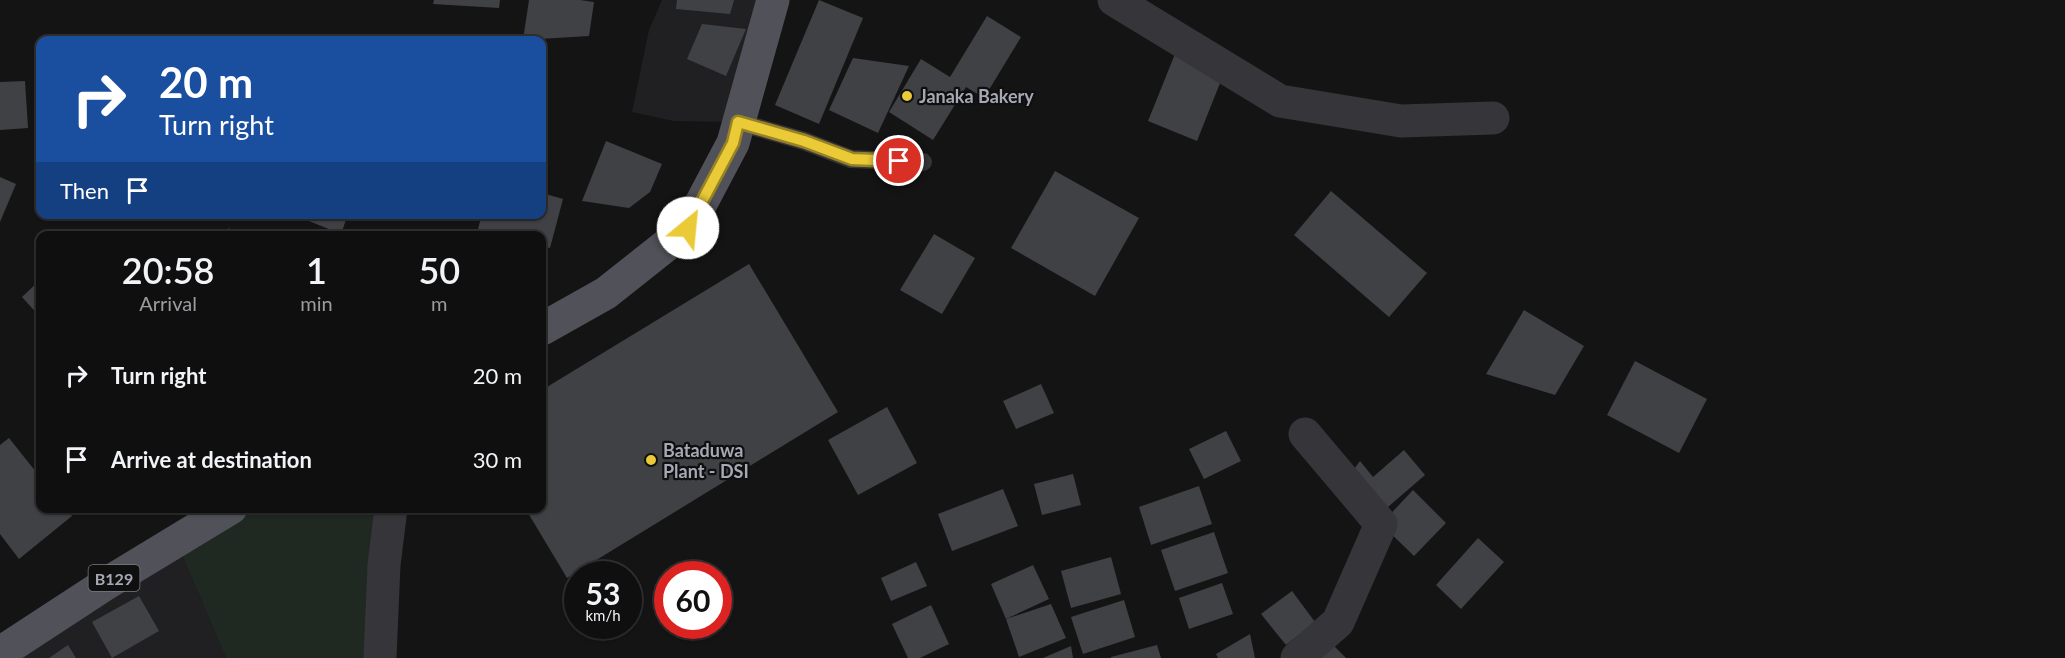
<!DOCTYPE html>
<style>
body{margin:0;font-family:Lato,sans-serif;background:#181819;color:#f1f3f6;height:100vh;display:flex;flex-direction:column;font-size:22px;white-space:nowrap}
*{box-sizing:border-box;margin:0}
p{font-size:20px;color:#9b9c9f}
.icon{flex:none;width:33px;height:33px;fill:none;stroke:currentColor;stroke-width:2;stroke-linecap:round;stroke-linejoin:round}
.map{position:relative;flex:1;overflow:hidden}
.drawer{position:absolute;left:36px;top:231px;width:510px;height:282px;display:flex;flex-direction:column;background:#0f0f10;border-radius:12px;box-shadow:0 2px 4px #0004,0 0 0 2px #2f2f30}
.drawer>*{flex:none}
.hud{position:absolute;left:36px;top:36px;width:510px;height:183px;border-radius:12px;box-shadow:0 2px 4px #0004,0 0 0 2px #2f2f30;background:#1a4fa0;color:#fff;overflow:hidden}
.speed{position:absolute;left:564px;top:561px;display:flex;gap:12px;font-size:30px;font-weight:700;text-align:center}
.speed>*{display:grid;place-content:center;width:78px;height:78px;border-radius:50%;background:#0f0f10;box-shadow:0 2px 4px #0004,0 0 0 2px #2f2f30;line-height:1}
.speed small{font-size:15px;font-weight:400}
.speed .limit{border:9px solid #d22;background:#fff;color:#111}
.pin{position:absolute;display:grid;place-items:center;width:51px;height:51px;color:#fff;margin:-26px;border:3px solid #fff;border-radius:50%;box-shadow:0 2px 6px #0007}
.me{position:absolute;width:66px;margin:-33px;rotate:28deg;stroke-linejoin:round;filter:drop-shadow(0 0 4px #0008)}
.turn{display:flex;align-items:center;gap:21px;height:126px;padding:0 24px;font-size:27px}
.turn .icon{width:78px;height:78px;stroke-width:2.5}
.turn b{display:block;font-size:42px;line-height:51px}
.then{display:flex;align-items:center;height:57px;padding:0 24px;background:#0003;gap:12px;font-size:22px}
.eta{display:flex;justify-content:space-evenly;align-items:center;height:102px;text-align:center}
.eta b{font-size:36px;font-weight:600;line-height:42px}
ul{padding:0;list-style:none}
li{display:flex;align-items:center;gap:18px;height:84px;padding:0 24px}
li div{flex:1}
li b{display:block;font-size:22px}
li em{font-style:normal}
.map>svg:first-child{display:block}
.built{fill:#202022}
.green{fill:#202822}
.building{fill:#404145}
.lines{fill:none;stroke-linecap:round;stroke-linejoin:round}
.service{stroke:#35353a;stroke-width:18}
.minor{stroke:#35353a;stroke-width:33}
.primary{stroke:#515159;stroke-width:33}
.route-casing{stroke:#988324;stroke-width:15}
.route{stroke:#eaca37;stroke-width:10}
.poi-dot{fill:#eaca37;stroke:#0f0f10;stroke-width:2}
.labels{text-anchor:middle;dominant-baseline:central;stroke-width:4.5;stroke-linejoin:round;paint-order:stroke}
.shield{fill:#0f0f10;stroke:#797a84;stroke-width:1.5}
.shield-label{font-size:16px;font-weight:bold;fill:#a6a8b5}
.poi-label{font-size:18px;font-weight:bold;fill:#a6a8b5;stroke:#0f0f10;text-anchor:start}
</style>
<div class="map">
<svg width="2065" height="658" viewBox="0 0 2065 658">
<rect width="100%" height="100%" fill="#141415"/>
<g class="built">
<path d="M662 0H773L738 122 674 121 632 112 649 30Z"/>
<path d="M176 541 226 658H0Z"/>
</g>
<path class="green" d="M231 509H391L380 658H226L176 541Z"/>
<g class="building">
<path d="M434 0H500L499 8 433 4Z"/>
<path d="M529 0H580L594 2 589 36 523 40Z"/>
<path d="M677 0H734L730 14 676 9Z"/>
<path d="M819 0 863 18 819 124 775 105Z"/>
<path d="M987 16 1021 37 984 98 966 87 933 140 889 112 921 59 950 77Z"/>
<path d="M702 24 746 29 726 76 687 59Z"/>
<path d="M1175 54 1224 73 1197 141 1148 121Z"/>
<path d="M853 58 909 66 878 133 829 110Z"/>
<path d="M25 81 28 128 0 130V82Z"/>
<path d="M606 141 662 164 650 192 629 208 582 201Z"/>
<path d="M1055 171 1139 218 1095 296 1011 248Z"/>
<path d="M0 177 16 184 0 222Z"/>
<path d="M1331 191 1427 273 1389 317 1294 235Z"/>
<path d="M542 193 563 199 550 248 542 246V236H503L478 229 482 214H542Z"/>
<path d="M300 214H348L341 234 299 217Z"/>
<path d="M229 228 233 236H216Z"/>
<path d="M934 234 975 258 942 314 900 290Z"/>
<path d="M749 264 838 412 567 578 525 508H542V390Z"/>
<path d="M40 280V317L22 297Z"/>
<path d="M1524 310 1584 346 1555 395 1486 374Z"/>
<path d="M1635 361 1707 399 1679 453 1607 415Z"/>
<path d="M1041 384 1054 413 1016 429 1003 401Z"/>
<path d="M887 407 917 463 858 495 828 440Z"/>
<path d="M1226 431 1241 461 1204 479 1189 449Z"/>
<path d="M9 438 40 477V508H66L72 516 19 559 0 534V445Z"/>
<path d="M1404 450 1425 475 1381 513 1349 476 1360 461 1373 477Z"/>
<path d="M1073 474 1081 505 1042 515 1034 484Z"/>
<path d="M1199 486 1212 524 1151 545 1139 507Z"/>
<path d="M1003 489 1018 526 952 551 938 514Z"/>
<path d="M1413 490 1446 523 1414 556 1381 524Z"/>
<path d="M1214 532 1228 573 1175 591 1161 550Z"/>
<path d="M1478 538 1504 562 1461 609 1436 585Z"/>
<path d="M1111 557 1121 594 1071 608 1061 571Z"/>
<path d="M916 562 927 586 891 601 881 578Z"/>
<path d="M1033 565 1049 599 1006 619 991 584Z"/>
<path d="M1222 583 1233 614 1189 629 1179 598Z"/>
<path d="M1292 591 1315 622 1286 645 1261 614Z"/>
<path d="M139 596 159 631 112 658 92 622Z"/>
<path d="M1124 600 1135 637 1083 654 1071 617Z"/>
<path d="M1051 604 1066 638 1019 657 1006 619Z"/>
<path d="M931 605 949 644 920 658H908L892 624Z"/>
<path d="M1250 634 1255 658H1218L1216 654Z"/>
<path d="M68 645 76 658H49Z"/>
<path d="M1157 645 1161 658H1111V657Z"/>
<path d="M1071 646 1073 658H1043Z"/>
<path d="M1334 646 1346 658H1321Z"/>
</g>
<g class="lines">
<path class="service" d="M738 122 804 141 851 159 923 162"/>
<g class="minor">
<path d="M1114 0 1280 101 1401 121 1493 118"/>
<path d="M380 658 384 565 391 508"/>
<path d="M1297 658 1338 622 1381 524 1305 434"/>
</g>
<g class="primary">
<path d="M542 329 606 293 688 228 733 143 773 0"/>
<path d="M0 653 104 585 231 508"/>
</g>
</g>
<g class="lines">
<defs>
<path id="route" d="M688 228 733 143 738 122 804 141 852 159 899 161"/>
</defs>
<use href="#route" class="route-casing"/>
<use href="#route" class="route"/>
</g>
<g class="poi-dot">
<circle cx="907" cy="96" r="6"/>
<circle cx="651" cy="460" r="6"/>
</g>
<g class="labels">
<rect class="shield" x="88.5" y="565" width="51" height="26" rx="4.5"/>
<g class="shield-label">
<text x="114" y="578">B129</text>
</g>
<g class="poi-label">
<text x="919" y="96">Janaka Bakery</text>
<text x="663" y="450">Bataduwa<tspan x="663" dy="21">Plant - DSI</tspan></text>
</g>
</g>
</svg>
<div class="speed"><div>53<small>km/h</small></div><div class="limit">60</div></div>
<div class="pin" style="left:899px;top:161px;background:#d93025"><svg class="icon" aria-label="arrive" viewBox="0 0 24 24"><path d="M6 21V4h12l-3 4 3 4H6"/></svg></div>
<svg class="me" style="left:688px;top:228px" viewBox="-20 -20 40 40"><circle r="19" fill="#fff"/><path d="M0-13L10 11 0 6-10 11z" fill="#eaca37"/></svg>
<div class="hud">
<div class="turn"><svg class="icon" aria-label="right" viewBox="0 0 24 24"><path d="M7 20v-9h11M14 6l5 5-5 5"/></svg><div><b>20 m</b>Turn right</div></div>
<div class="then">Then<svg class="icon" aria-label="arrive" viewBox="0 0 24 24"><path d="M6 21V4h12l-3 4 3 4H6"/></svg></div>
</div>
<section class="drawer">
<div class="eta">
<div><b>20:58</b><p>Arrival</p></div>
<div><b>1</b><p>min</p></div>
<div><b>50</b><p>m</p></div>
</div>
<ul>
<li><svg class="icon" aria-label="right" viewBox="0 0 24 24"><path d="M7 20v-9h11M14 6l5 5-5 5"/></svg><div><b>Turn right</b></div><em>20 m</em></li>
<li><svg class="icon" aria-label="arrive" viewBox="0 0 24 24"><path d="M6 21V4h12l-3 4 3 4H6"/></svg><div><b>Arrive at destination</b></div><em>30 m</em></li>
</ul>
</section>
</div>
